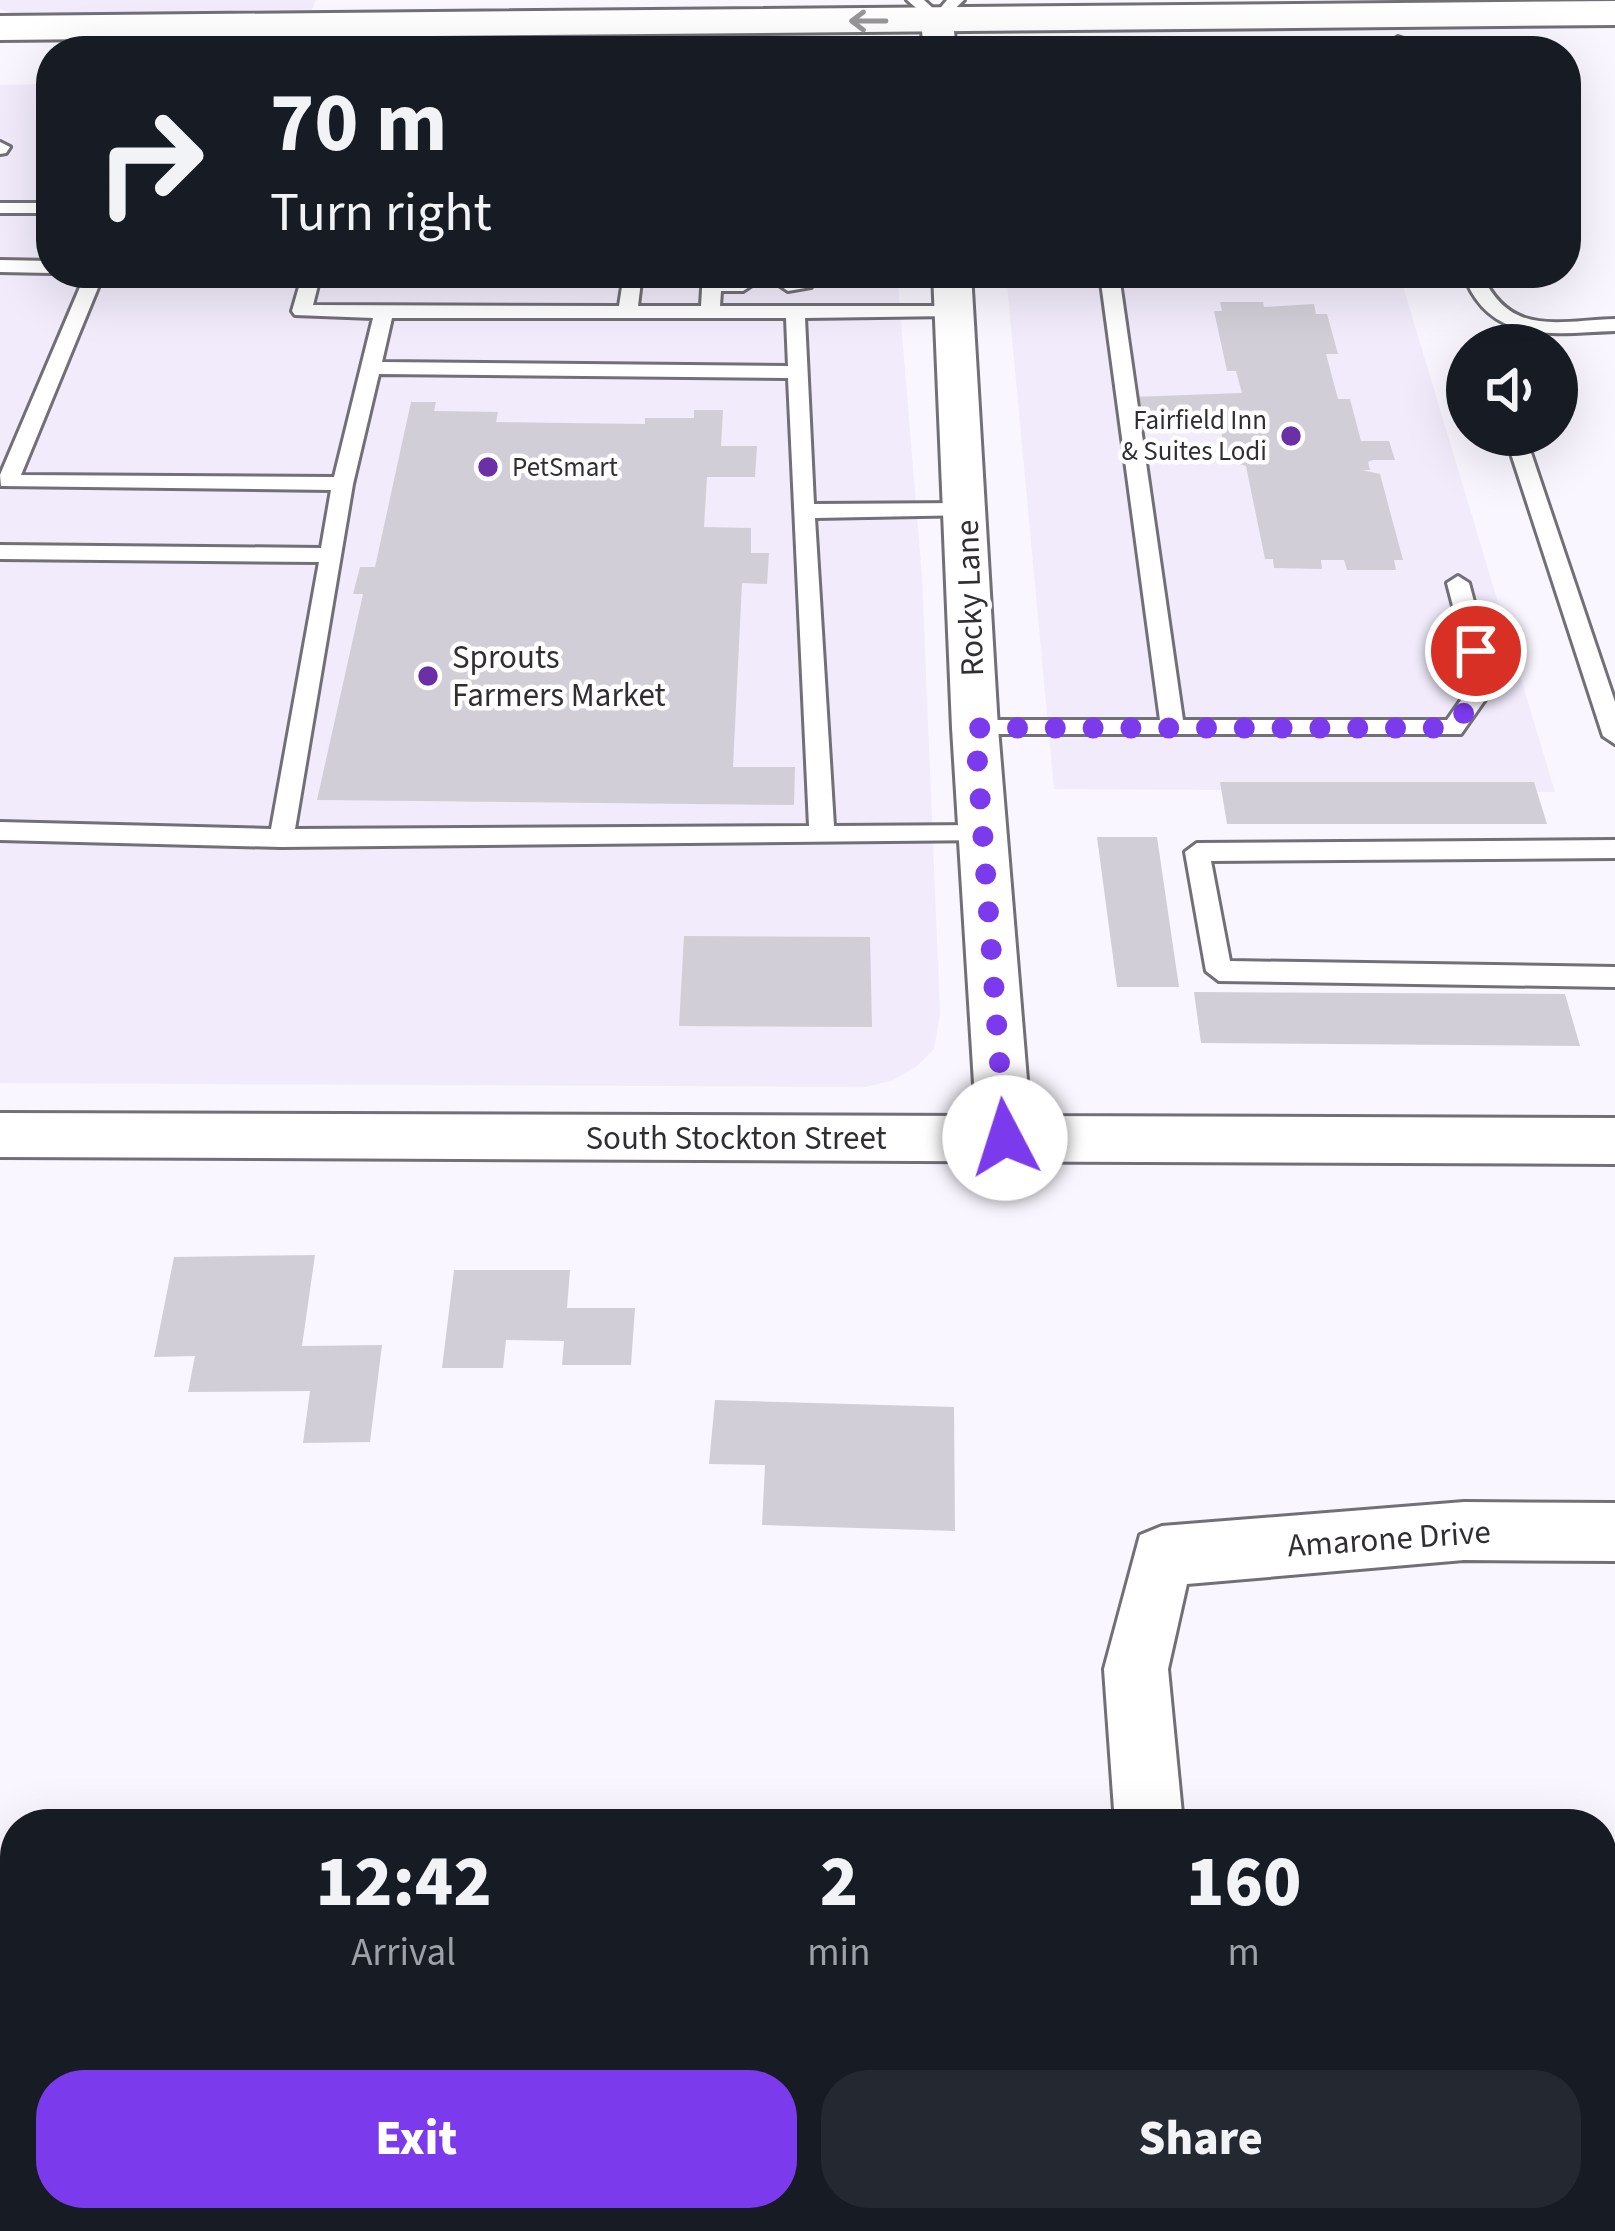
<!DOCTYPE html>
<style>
body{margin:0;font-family:"Source Sans 3",sans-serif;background:#242831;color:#f1f3f6;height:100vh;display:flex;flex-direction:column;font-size:45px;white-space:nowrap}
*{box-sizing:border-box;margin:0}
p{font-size:39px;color:#9ea1a6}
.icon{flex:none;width:66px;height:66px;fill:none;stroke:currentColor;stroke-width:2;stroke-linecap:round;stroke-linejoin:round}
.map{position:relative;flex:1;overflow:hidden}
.drawer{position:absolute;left:0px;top:1809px;width:1617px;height:423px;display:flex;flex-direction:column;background:#171b24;border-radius:48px 48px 0 0;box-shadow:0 12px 48px #0002}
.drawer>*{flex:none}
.hud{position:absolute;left:36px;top:36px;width:1545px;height:252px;border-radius:48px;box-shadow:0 12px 48px #0002;background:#171b24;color:#f1f3f6;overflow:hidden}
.fabs{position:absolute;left:1446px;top:324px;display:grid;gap:24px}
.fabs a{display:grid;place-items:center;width:132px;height:132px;border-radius:50%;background:#171b24;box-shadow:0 12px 48px #0002;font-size:60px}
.pin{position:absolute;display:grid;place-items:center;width:102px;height:102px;color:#fff;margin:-51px;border:6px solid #fff;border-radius:50%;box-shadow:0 3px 12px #0007}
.me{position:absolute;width:132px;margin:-66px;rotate:355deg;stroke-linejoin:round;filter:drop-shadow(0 0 9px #0008)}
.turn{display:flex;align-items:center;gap:42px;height:252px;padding:0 36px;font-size:54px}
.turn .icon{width:156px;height:156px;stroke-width:2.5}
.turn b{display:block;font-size:84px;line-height:102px}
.eta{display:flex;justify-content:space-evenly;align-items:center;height:204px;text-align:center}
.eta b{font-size:72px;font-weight:800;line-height:84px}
.button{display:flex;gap:24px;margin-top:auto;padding:24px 36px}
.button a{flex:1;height:138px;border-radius:48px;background:#7c3aed;color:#fff;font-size:48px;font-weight:800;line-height:138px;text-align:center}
.button a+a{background:#242831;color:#f1f3f6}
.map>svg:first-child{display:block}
.built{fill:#f1ebfb}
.building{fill:#d2ced7}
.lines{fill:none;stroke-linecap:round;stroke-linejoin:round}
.service-casing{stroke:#726f77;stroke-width:6}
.minor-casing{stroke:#726f77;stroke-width:6}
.tertiary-casing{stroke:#726f77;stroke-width:6}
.service{fill:#fff;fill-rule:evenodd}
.minor{fill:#fff;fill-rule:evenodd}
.tertiary{fill:#fff;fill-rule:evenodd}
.oneway{stroke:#989698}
.route{stroke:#7c3aed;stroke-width:21;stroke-dasharray:0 37.8}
.poi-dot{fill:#6b30a6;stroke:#fff;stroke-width:4.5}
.labels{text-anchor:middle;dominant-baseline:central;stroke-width:9;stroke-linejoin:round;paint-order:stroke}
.far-poi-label{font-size:27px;fill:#302e32;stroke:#fff;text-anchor:end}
.street-label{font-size:33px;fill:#302e32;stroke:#fff}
.poi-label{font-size:33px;fill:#302e32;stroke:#fff;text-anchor:start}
</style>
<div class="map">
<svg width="1615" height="2231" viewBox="0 0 1615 2231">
<rect width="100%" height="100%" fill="#f9f6ff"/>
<g class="built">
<path d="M0 0H316L311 12 21 17 0 9Z"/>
<path d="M51 84V273H897L922 577 940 1013 934 1049 917 1066 891 1081 865 1087 0 1083V85Z"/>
<path d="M1006 273H1399L1555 792 1054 789Z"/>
</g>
<g class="building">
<path d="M1220 302H1263L1264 307 1314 304 1316 314H1327L1338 354H1326L1338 399H1350L1361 441H1389L1395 460H1373L1368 462 1370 470H1362L1380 474 1403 560H1394L1396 570H1347L1344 560H1321L1322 569 1274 568 1273 559H1265L1246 466 1227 460 1221 431H1137L1131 397 1242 393 1236 371H1227L1214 311H1222Z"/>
<path d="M411 402H436L434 411 498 412 496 422 645 424V418H694V410H723L721 446H757L755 477H707L704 527 751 528V553H769L767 584 742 583 733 767H795L794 805 317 800 363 594H353L360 567H375Z"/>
<path d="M1220 782H1534L1547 824H1227Z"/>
<path d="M1097 837H1157L1179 987H1117Z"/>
<path d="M684 936 870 937 872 1027 679 1026Z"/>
<path d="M1194 992 1565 994 1580 1046 1201 1043Z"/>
<path d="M315 1255 302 1346 382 1345 370 1442 303 1443 310 1391 188 1392 195 1356 154 1357 174 1257Z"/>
<path d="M454 1270H570L567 1308H635L631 1365H562L564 1341 506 1340 503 1368H442Z"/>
<path d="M715 1400 954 1407 955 1531 762 1525 765 1465 709 1464Z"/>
</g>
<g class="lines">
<defs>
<g id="service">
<path d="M907 0H924L937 12 947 0H964L937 26Z"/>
<path d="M1398 37 1404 39 1409 51H1393L1390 42Z"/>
<path d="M0 142 10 147 6 153 0 154Z"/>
<rect x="0" y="203" width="51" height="10"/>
<path d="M0 260 51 261V273L0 272Z"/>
<path d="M86 273H104L21 475 334 477 373 318 295 315 292 311 303 273H321L313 305 619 306 624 274 642 273 638 306H701L703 273H721V279H743L752 285 743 291H721L720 306H960V314L953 316 805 318 814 504 966 503 976 510 973 515 815 518 834 826 982 825 991 828 994 834 991 840 281 847 0 840V822L271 829 319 562 0 559V545L321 548 331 490 1 486 0 475ZM392 318H786L788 366 382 362ZM379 374 788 378 809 826 295 829 353 484Z"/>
<path d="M803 273H823L811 287 788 291 779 285Z"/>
<path d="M945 273H1481C1510 337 1555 321 1615 319V331C1558 333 1495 345 1467 283L1120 282 1183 720H1447L1473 683 1447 583 1458 576 1469 583 1496 684 1461 734H967L963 728 967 722 975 720H1160L1101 282H952L945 280Z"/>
<path d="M1505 435H1525L1615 702V744L1603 736Z"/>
<path d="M1615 840V858L1211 861 1230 961 1615 967V987L1219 981 1206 971 1185 852 1197 843Z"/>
</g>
<g id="minor">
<path d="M937 11 953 21 956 51H924L921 21Z"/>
<path d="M933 273H971L998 728 1030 1116 1615 1118V1164L0 1157V1113L976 1116 952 728Z"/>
<path d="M1464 1502 1615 1503V1561L1464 1560 1187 1584 1168 1669 1183 1824H1115L1104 1669 1140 1535 1162 1526Z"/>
<rect x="0" y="2058" width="15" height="74"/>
<path d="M311 2217H387L386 2231H310Z"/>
<path d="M1145 2217H1221L1222 2231H1146Z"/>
</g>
<path id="tertiary" d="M1615 1V25L0 40V16Z"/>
</defs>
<use href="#service" class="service-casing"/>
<use href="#minor" class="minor-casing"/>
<use href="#tertiary" class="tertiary-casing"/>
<use href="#service" class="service"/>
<use href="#minor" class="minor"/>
<use href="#tertiary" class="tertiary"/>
</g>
<defs><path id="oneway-shaft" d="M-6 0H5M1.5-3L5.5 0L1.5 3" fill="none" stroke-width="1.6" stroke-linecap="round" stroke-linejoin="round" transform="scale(3)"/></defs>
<use class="oneway" href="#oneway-shaft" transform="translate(868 21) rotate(180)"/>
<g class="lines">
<path class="route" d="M1005 1138 975 728H1453L1485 684 1476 651"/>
</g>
<g class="poi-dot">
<circle cx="1291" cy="436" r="12"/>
<circle cx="488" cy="467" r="12"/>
<circle cx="428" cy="676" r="12"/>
</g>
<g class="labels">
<g class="far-poi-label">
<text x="1267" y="420">Fairfield Inn<tspan x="1267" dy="31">&amp; Suites Lodi</tspan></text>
<text x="512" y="467" text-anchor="start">PetSmart</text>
</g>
<g class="street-label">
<text transform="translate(970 598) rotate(-92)">Rocky Lane</text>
<text x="736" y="1138">South Stockton Street</text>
<text transform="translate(1389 1539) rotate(-4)">Amarone Drive</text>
</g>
<g class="poi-label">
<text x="452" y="657">Sprouts<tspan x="452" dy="38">Farmers Market</tspan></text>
</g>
</g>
</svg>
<div class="fabs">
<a><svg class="icon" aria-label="sound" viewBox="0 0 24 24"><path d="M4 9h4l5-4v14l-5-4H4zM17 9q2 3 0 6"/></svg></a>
</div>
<div class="pin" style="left:1476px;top:651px;background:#d93025"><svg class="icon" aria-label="arrive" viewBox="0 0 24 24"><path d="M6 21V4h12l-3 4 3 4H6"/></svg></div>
<svg class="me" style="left:1005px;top:1138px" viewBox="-20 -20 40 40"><circle r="19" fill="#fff"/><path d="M0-13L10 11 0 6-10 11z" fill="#7c3aed"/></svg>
<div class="hud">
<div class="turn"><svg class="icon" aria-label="right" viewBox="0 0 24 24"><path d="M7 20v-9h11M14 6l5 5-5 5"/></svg><div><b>70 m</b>Turn right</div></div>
</div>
<section class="drawer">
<div class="eta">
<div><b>12:42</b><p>Arrival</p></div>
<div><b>2</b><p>min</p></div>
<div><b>160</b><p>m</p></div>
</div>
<div class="button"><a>Exit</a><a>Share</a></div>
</section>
</div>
